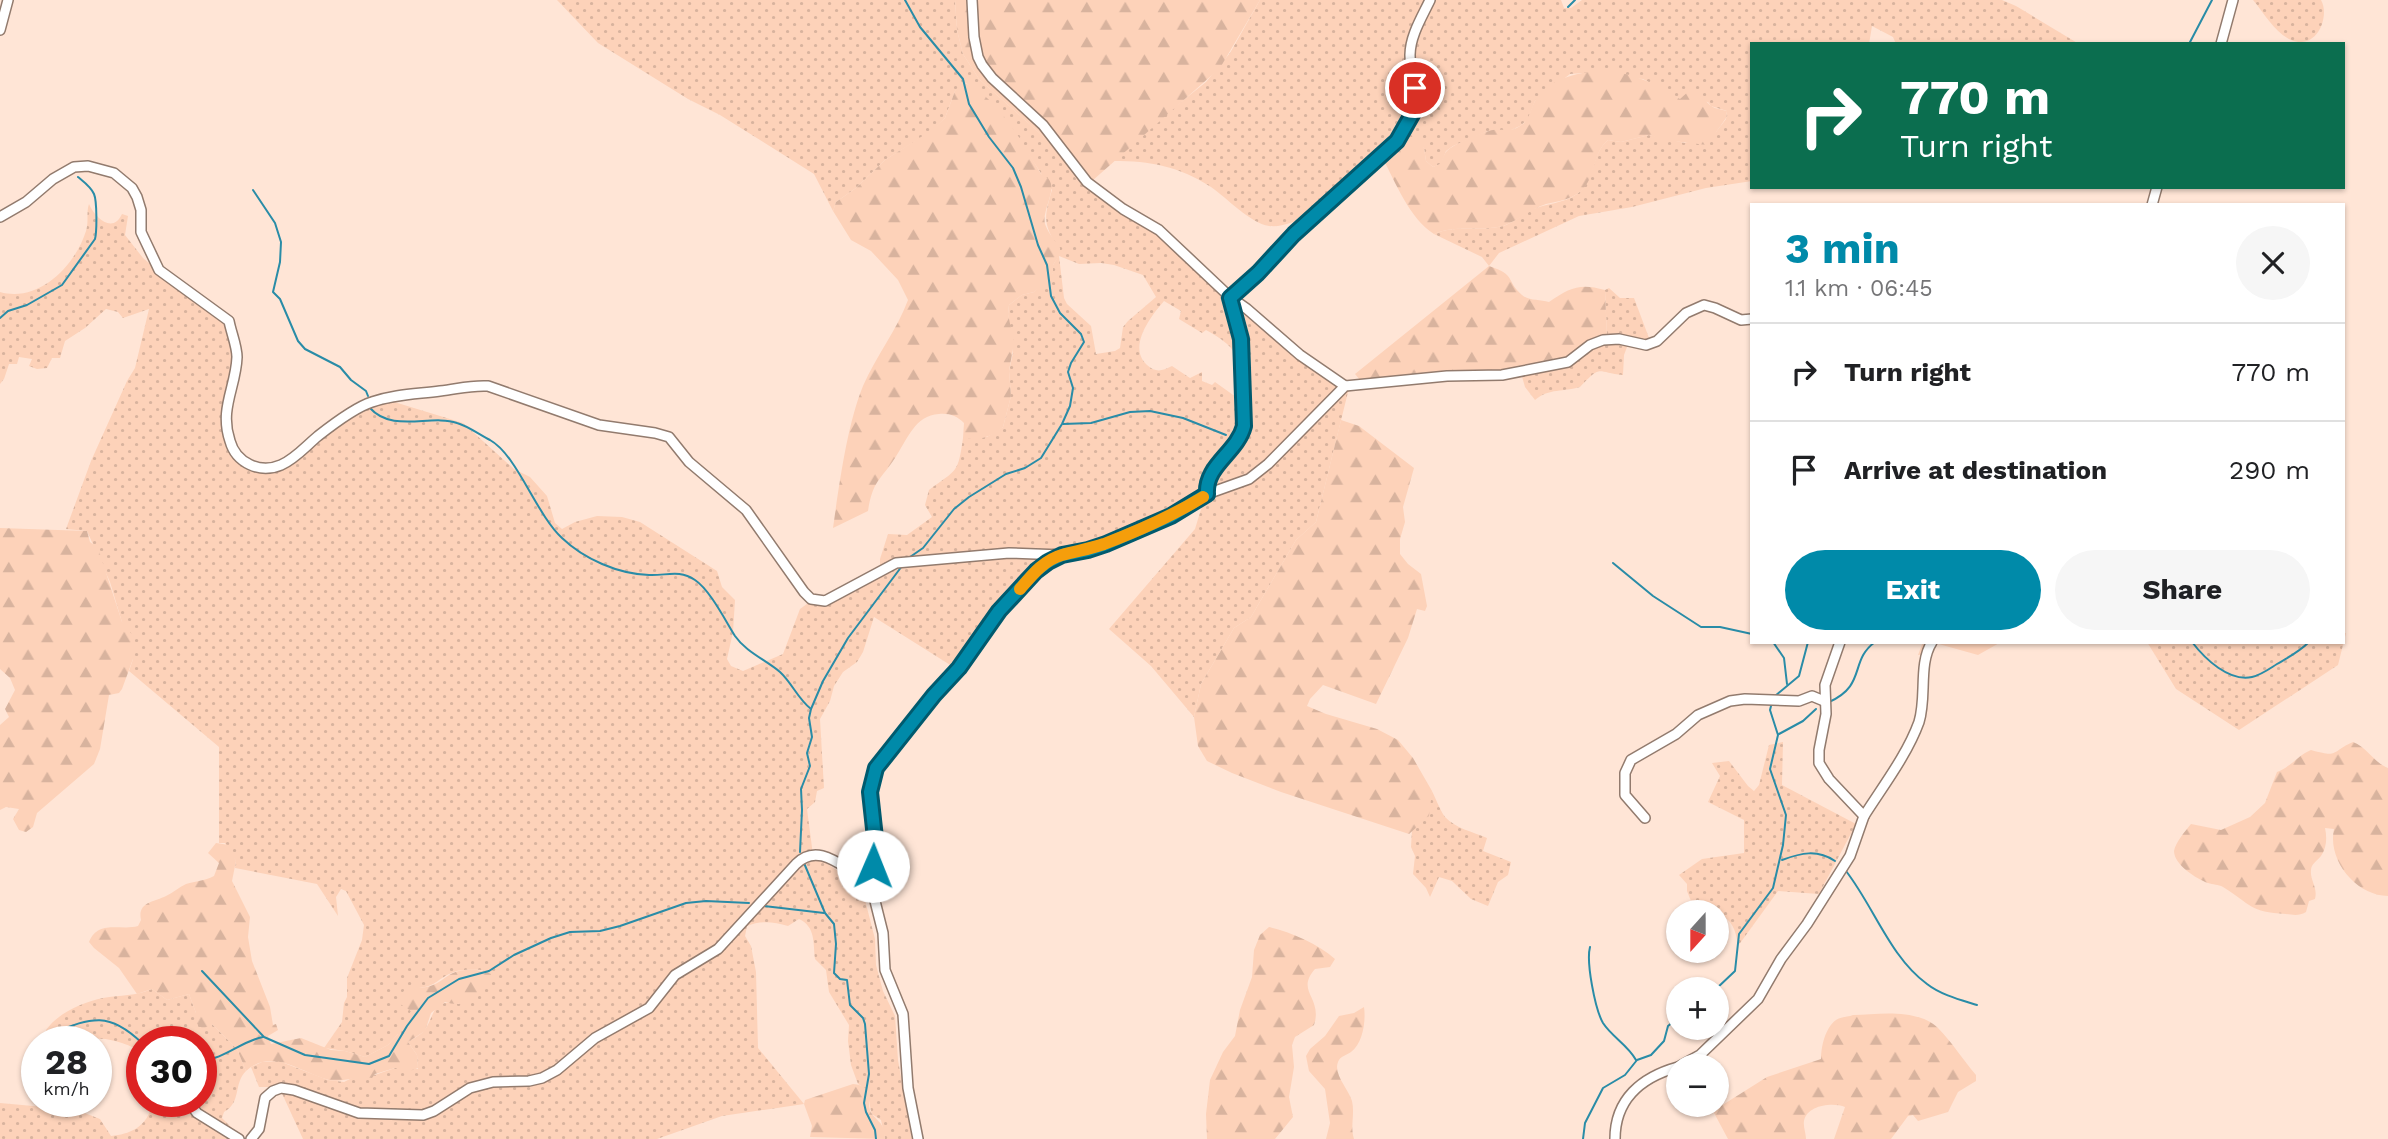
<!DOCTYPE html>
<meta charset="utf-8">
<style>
body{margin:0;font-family:"Work Sans",sans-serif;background:#f6f6f6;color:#202124;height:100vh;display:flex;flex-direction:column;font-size:26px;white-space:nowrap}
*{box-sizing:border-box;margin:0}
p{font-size:23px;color:#757577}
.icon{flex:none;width:38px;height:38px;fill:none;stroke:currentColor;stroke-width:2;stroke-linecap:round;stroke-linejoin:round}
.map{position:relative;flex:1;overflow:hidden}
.panel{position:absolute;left:1750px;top:203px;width:595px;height:441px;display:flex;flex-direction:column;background:#fff;border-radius:0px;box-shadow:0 2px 5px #0004}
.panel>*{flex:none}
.banner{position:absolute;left:1750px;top:42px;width:595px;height:147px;border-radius:0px;box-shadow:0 2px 5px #0004;background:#0b6e4f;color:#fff;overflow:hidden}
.needle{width:46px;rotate:201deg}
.tools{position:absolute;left:1666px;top:900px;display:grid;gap:14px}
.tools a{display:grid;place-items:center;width:63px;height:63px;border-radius:50%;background:#fff;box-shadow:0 2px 5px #0004;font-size:35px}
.speed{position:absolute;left:21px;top:1026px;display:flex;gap:14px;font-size:35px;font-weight:700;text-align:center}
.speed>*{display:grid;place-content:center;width:91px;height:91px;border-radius:50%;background:#fff;box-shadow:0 2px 5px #0004;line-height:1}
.speed small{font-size:18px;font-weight:400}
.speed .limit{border:10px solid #d22;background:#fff;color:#111}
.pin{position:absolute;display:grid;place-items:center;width:60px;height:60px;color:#fff;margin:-30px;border:4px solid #fff;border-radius:50%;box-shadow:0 2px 7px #0007}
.me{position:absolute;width:77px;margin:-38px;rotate:1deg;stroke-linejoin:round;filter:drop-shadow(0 0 5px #0008)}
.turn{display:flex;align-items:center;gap:24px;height:147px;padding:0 35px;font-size:32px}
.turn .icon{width:91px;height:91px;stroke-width:2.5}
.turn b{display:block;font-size:49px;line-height:60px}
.round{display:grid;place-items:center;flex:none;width:74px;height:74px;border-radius:37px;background:#f6f6f6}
.head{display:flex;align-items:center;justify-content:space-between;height:119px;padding:0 35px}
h1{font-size:42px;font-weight:700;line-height:52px;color:#008aa9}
.button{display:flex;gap:14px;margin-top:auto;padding:14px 35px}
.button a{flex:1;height:80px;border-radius:42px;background:#008aa9;color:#fff;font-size:28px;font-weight:700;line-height:80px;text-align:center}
.button a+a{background:#f6f6f6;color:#202124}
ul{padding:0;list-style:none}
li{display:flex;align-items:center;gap:21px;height:98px;padding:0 35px;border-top:2px solid #e0e0e0}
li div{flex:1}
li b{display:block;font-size:26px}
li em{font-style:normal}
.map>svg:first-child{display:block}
.grass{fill:url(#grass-dots);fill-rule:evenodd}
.forest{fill:url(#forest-firs)}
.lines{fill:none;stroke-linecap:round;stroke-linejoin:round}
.stream{stroke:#298ca7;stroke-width:2}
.minor-casing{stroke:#927b6e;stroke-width:12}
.minor{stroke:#fff;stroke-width:9}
.route-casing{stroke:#005a6e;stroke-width:18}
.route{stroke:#008aa9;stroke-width:12}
.slow{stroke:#f59e0b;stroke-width:12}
</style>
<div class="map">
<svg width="2388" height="1139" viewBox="0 0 2388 1139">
<defs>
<pattern id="grass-dots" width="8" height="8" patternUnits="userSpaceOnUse" patternTransform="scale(1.75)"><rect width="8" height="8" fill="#fdd2b9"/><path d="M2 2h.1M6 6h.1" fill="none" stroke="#d8b39e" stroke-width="1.8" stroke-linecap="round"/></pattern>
<pattern id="forest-firs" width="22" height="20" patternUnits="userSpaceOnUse" patternTransform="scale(1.75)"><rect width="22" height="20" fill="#fdd2b9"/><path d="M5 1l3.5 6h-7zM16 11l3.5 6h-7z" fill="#d8b39e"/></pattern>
</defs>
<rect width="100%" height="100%" fill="#ffe5d6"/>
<g class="grass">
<path d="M557 0H955L957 30 963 54 979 79 1053 145 1077 180 1149 226 1211 285 1344 382 1359 380 1365 386 1348 392 1316 522 1296 540 1251 617 1234 628 1201 684 1194 717 1151 666 1109 629 1195 529 1202 506 1085 556 1042 558 955 668 874 617 863 652 857 662 843 672 834 686 830 701 820 719 824 788 817 791 815 802 807 809 813 855 843 874 851 888 864 896 875 939 876 965 883 991 895 1016 898 1060 912 1139H885L881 1120 872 1114C868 1102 871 1090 858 1084L851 1065 848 1041 849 1025 829 992 826 970 815 959C813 943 816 927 799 919L788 926C774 922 761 920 747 926L745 936 751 946 756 972 758 1048 804 1104 722 1116 657 1139H303L279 1087H259L251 1067 262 1062 279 1061 328 1080 344 1082 354 1077H369L395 1068 418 1069 417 1055 408 1042C414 1038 423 1034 426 1028 436 1011 433 999 459 1004L483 970C474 970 462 969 454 972 437 978 435 989 413 988L407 1006 411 1011 404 1034H398L388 1045 365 1057 345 1051 324 1048 342 1022 344 1003 347 997V978L362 940 364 925 346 891 341 889 336 897 338 916 317 884 235 868 236 861 225 843H219V747L129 671 133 659 110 582 87 531 66 529 91 461 127 381 135 368 149 309 123 318 118 312 106 309 85 328 65 341 60 358H52L47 368 37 369 29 366 32 359 19 357 17 364H9L4 379 0 384V292C39 303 75 266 86 231 89 221 86 212 89 204 95 218 113 234 122 214L128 216 125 235 143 258 171 282 222 312 235 343 229 409 231 440 243 463 275 469 302 458 315 438 352 412 391 401 463 423 514 469 530 477 547 496 555 523 562 529 575 522 597 516 622 517 640 522 717 571 722 587 735 600 733 632 727 659 731 666 743 671 783 654 800 609 811 601 839 595 880 568V559L888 534 907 535 932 517 925 505 929 490C957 469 958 474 963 438L987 437 1003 427 1011 396 1009 371 1013 353 1008 314 1009 305 1022 295 1034 292 1053 273V265L1060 253C1045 224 1042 223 1052 190 1023 148 1009 114 966 83L955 91 945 118 935 129 885 160 856 188 836 202 833 211 814 174 720 115 688 99 598 43ZM1059 256 1079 264 1101 263 1114 265 1143 275 1156 297 1128 321 1123 327 1120 348 1115 351 1096 354 1091 326 1067 304 1064 298ZM1164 301 1181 311 1179 319 1202 333 1206 330C1236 346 1249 363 1236 397L1215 382 1212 385 1202 381V372L1190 378 1172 366C1162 371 1156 373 1147 365 1127 347 1151 316 1164 301Z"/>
<path d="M1260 0H1561L1564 8H1571L1582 0H2002L2016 6 2079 44H1896L1893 37 1872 26 1869 44H1752V181L1706 188 1632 207 1579 216 1499 253 1489 266 1482 257 1434 234C1457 224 1480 232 1503 226 1513 223 1522 215 1531 210 1546 203 1563 204 1577 194 1595 182 1591 154 1608 140L1621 142 1649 135 1685 143 1716 132 1726 119 1727 111 1711 106 1708 102 1680 99 1643 79 1582 73 1570 74 1535 101 1528 119 1520 126 1511 130 1488 131 1453 146 1446 151 1441 164 1433 167 1426 161 1424 148 1404 137 1311 217C1298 219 1283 228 1269 226 1250 223 1227 198 1211 187 1178 166 1151 161 1113 161L1165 115 1206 82 1230 53Z"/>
<path d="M2253 0H2321C2330 15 2318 51 2291 40 2275 33 2264 13 2253 0Z"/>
<path d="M1609 288 1620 298H1634L1652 346 1627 347 1624 355 1623 375C1595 372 1602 364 1580 387 1564 392 1549 388 1535 400L1525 387 1521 373 1607 337 1605 290Z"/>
<path d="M2346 633 2338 665 2239 730 2176 689 2147 642H2343V634Z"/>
<path d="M1783 742 1782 785 1856 824 1819 894 1778 891 1738 946C1734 909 1716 918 1691 901L1687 891V884L1679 875 1702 859 1744 853V820L1708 802 1720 776 1712 763 1729 761 1748 786 1754 791 1759 785 1769 745Z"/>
<path d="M1429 786C1435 795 1439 809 1445 817 1455 828 1473 832 1487 838L1483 851 1511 862 1508 875 1498 882 1488 906 1471 899 1452 881 1439 877 1430 897 1426 888 1413 874 1415 856 1411 847 1412 830 1421 823 1432 791Z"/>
<path d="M152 989 167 1000 189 994 196 1013 212 1024 237 1049 246 1071C233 1084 242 1102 224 1112L222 1118 232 1128 233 1139H0V1103L77 1110 100 1119 111 1136C130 1134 144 1128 151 1109L169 1101H201V1041H142V1052C103 1031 89 1041 50 1041L46 1030C58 1013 83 1002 103 998 120 995 136 996 152 989Z"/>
</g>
<g class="forest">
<path d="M955 0H1260L1220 68 1092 181 1084 185 1077 180 1053 145 979 79 963 54 957 30Z"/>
<path d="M1600 69C1629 73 1656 82 1680 99L1690 90C1703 92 1704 103 1715 108 1716 108 1726 111 1727 111L1726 118 1707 145 1664 140 1649 135 1621 142 1608 140C1592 153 1596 178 1581 191 1570 200 1559 201 1546 204 1530 209 1518 221 1503 226 1480 232 1457 224 1434 234 1409 218 1396 183 1382 157L1404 137H1416L1424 148 1426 161 1433 167 1440 164C1443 159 1444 153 1448 150 1454 144 1485 131 1493 130 1503 129 1512 132 1520 126 1529 120 1530 112 1534 103 1547 77 1576 75 1600 69Z"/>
<path d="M962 82C996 94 1024 144 1041 174 1064 183 1041 207 1045 224 1048 233 1055 240 1060 248V254L1053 265V273L1048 281 1034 292 1022 295 1009 305 1008 314 1014 343 1009 371 1011 396 1003 427C991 437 979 441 963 438L964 423C957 416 949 413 939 414 915 415 907 440 895 458 880 481 873 480 868 511L833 528C839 486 847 425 863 386 876 356 897 330 908 300L898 280 871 251 851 240 833 211 836 202 856 188 885 160 935 128 945 118 955 91Z"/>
<path d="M1489 266C1517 275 1505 280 1522 295 1529 301 1540 299 1549 302 1570 287 1581 283 1605 290L1607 337C1602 342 1597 349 1592 352 1580 360 1565 363 1551 366 1490 381 1427 381 1365 386L1355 374Z"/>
<path d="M1341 420 1359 426 1414 468 1403 507 1405 522 1400 539V554L1408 564 1421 574 1427 606 1425 611 1417 609 1408 638 1376 704 1323 685 1310 699 1307 706 1326 714 1377 729 1398 740 1413 758 1432 791 1429 816 1409 834 1281 792 1232 773 1207 761 1198 746 1194 717 1201 684 1234 628 1251 617 1296 540 1316 522Z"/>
<path d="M0 528 87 531 90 542 98 548 122 622 134 637 133 659 122 689 119 693 109 695 100 749 94 764 37 813 33 827 26 832 19 830 13 819 19 809 6 807 0 810V725L9 717 5 709 15 690 10 678 0 669Z"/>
<path d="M1923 642H2001L1978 655 1935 643 1924 654 1918 655Z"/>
<path d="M2353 742C2368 748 2373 762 2388 768V896C2357 896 2327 861 2334 829L2325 828C2327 837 2327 847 2321 856 2317 861 2311 864 2311 870 2310 881 2318 887 2315 899L2309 901 2306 912C2299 916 2294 915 2286 914 2249 912 2252 905 2223 887 2218 884 2213 885 2208 883 2197 879 2174 865 2174 851 2175 843 2186 830 2191 824L2221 830 2250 817 2265 803 2277 772C2292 766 2297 756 2311 750 2340 758 2330 752 2353 742Z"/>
<path d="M216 843 229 845 236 861 232 881 250 917 248 937 252 961 270 1007 273 1025 276 1024 278 1030 268 1036 271 1044 301 1038 331 1050 345 1051 365 1057 388 1045 398 1034H404L403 1027 411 1011 400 1004V997L405 989C415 987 424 989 433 985 441 982 446 976 453 973 464 968 481 969 491 974 488 987 471 1003 457 1004 453 1004 449 1003 445 1002L431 1013 425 1031 408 1042 417 1055 418 1068 410 1071 395 1068 375 1074 372 1078C356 1075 344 1083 329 1080 301 1073 273 1047 246 1071L237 1049 212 1024 203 1029 196 1023V1013L189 994 167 1000 152 989 137 994 119 968 94 948 89 942C98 919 121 931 138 926L141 920C137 902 154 902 166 896 173 893 179 887 186 884 196 881 204 881 214 876L219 863 208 853Z"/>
<path d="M1269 927C1291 932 1318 944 1335 959L1330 967 1315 969C1295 992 1323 997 1314 1025L1295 1037 1292 1045 1294 1067 1289 1097 1293 1117 1275 1139H1207L1206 1114 1210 1080 1223 1052 1235 1036 1240 1010 1252 977 1254 950 1260 935Z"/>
<path d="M1364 1007C1366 1021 1363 1043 1351 1052 1347 1055 1340 1056 1338 1062 1333 1074 1349 1090 1352 1101 1355 1114 1350 1127 1354 1139H1326L1330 1123 1325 1089 1309 1071 1306 1056 1310 1049 1325 1036 1339 1016 1354 1013Z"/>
<path d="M1853 1015C1879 1014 1917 1008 1938 1028 1952 1042 1963 1060 1976 1075V1081L1958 1092 1948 1112 1918 1121 1913 1115 1908 1116 1891 1139H1834L1845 1107C1833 1102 1807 1105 1804 1121 1803 1126 1806 1134 1806 1139H1728L1713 1111 1767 1077 1821 1059C1821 1047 1825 1028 1836 1020 1840 1017 1848 1017 1853 1015Z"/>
<path d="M853 1084C878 1086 864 1103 872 1114 881 1125 884 1123 885 1139L810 1137 812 1126 804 1104 805 1100Z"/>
</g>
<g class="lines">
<g class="stream">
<path d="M905 0 920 27 963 79 969 104 989 137 1013 168 1021 187 1038 245 1047 265 1051 296 1060 313 1081 334 1084 342 1071 363 1068 372 1073 388 1070 406 1062 424 1041 458 1025 468 1006 474 969 497 954 509 923 548 910 557"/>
<path d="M1568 7 1575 0"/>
<path d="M2189 44 2212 0"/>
<path d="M253 190 275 223 281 242 280 262 273 292 280 299 298 341 305 349 340 367 351 380 366 391 368 396"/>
<path d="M0 318 8 311 27 305 62 285 95 239C97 231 97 201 94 194 91 187 84 182 78 177"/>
<path d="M370 408C392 433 431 414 457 423 468 426 480 435 490 440 517 455 536 514 562 538 584 559 618 574 649 575 666 576 679 569 695 580 710 590 725 620 735 636 746 652 766 660 780 672 792 683 798 699 811 709"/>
<path d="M1063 424 1091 423 1130 412 1150 411 1183 418 1226 435"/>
<path d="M1613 563 1653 596 1701 627H1720L1752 634"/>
<path d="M1773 642 1784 658 1787 684"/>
<path d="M2192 642C2205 659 2229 682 2252 677 2261 675 2269 669 2277 664 2289 657 2299 652 2309 642"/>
<path d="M1775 696 1799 676 1808 642"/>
<path d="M1829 702C1867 685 1849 661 1875 642"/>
<path d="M1779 734 1803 721 1816 709"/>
<path d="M800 852 802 810 801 789 810 766 807 753 812 737 809 718 811 709 823 681 848 638 902 566"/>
<path d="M1782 860C1801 853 1817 849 1835 861"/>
<path d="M804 863 825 913 834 924 836 944 834 973 840 979 847 980 850 1005 863 1018 865 1024 869 1074 864 1103 866 1112 875 1130 876 1139"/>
<path d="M1846 871C1874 907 1890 957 1927 984 1941 995 1961 1000 1977 1005"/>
<path d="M764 906 824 913"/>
<path d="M1590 947C1586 962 1595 1009 1603 1023 1612 1037 1628 1045 1636 1060"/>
<path d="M202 971 264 1037 305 1055 369 1064 389 1056 407 1026 428 998 459 979 489 971 514 955 551 938 570 932 600 931 620 926 686 903 706 901 749 903"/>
<path d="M1716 989 1735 971 1739 934 1773 888 1783 845 1786 815 1770 769 1778 735 1770 710 1771 706"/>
<path d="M50 1034C91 1018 108 1010 142 1043"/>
<path d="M201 1060C224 1060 241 1041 263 1037"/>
<path d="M1583 1139 1585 1123 1603 1088 1625 1075 1637 1060 1651 1055 1664 1041 1668 1026 1678 1018"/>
</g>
<defs>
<g id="minor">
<path d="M972 0 974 37 978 57 982 65 992 78 1043 125 1087 182 1123 209 1159 230 1230 297 1247 309 1300 355 1345 386"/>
<path d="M0 30 8 0"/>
<path d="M2221 44 2233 0"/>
<path d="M2152 205 2157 187"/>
<path d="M0 217 26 202 53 179 74 167 88 166 114 173 132 188 137 197 141 210V232L159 270 229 321C231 332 237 346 237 357 236 387 219 409 230 441 236 463 260 474 281 465 295 459 306 446 318 436 332 425 356 407 372 402 395 394 417 394 440 391 458 389 469 385 488 386L599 425 655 433 669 437 689 462 746 510 804 592 811 599 825 601 896 563 1009 553 1062 555 1088 550 1106 544 1171 516 1207 494 1249 479 1268 464 1345 386 1447 376 1502 375 1568 362 1590 345 1603 340 1619 339 1646 345 1657 341 1686 313 1704 305 1715 308 1741 320 1752 319"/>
<path d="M1207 494C1205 465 1238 454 1244 426L1241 339 1230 297C1253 277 1272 255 1294 234 1326 202 1399 154 1413 113 1420 93 1410 75 1410 55 1410 36 1422 17 1430 0"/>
<path d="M1864 816C1883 786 1907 755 1919 722 1927 696 1918 664 1932 642"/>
<path d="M1645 818 1625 795V773L1631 760 1676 734 1698 715 1730 701 1745 699 1799 701 1812 696 1824 701"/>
<path d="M1680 1066 1700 1055 1758 999 1781 959 1807 924 1850 856 1864 816 1829 779 1819 763V750L1826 714 1825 685 1840 642"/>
<path d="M188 1101 197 1113 239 1139"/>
<path d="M251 1139 259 1129 265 1098 273 1091 281 1088 294 1090 359 1113 423 1115 434 1111 470 1088 493 1082 529 1081 542 1078 557 1070 595 1038 649 1008 675 975 718 949 796 864C820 840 845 871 870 881"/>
<path d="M918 1139 908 1088 903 1014 885 970 883 933 870 881 875 847 871 807 872 777 887 753 959 668 999 611 1042 566 1061 555"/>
<path d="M1615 1139C1615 1099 1642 1077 1678 1067"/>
</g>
</defs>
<use href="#minor" class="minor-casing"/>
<use href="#minor" class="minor"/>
</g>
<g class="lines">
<defs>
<path id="route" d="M873 866 876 847 870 792 876 768 934 695 959 668 999 611 1036 571 1048 562 1062 555 1088 550 1106 544 1171 516 1207 494C1205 465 1237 453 1244 426L1241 339 1230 298 1258 273 1294 234 1397 141 1414 111 1415 88"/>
</defs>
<use href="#route" class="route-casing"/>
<use href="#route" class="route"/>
<path class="slow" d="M1020 589C1032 575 1044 560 1062 555 1076 551 1090 549 1104 544 1138 531 1172 516 1203 497"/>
</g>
</svg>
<div class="tools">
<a><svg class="needle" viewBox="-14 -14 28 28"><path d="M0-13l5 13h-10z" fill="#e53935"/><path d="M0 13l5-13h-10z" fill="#757577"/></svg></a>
<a>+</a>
<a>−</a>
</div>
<div class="speed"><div>28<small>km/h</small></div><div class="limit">30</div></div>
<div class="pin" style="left:1415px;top:88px;background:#d93025"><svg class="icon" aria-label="arrive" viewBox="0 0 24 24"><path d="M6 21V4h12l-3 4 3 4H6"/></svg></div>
<svg class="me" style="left:873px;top:866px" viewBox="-20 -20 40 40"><circle r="19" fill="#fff"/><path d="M0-13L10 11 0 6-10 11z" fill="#008aa9"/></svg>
<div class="banner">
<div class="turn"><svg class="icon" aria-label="right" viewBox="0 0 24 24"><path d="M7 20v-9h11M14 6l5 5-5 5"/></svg><div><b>770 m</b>Turn right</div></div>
</div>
<section class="panel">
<div class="head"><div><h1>3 min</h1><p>1.1 km · 06:45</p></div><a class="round"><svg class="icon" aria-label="close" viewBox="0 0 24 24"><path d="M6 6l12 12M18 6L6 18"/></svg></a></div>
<ul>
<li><svg class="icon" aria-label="right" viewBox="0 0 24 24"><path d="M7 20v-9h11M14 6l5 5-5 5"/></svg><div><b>Turn right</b></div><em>770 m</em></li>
<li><svg class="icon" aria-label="arrive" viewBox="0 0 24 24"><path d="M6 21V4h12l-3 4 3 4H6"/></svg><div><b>Arrive at destination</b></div><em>290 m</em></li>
</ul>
<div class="button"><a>Exit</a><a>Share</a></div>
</section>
</div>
